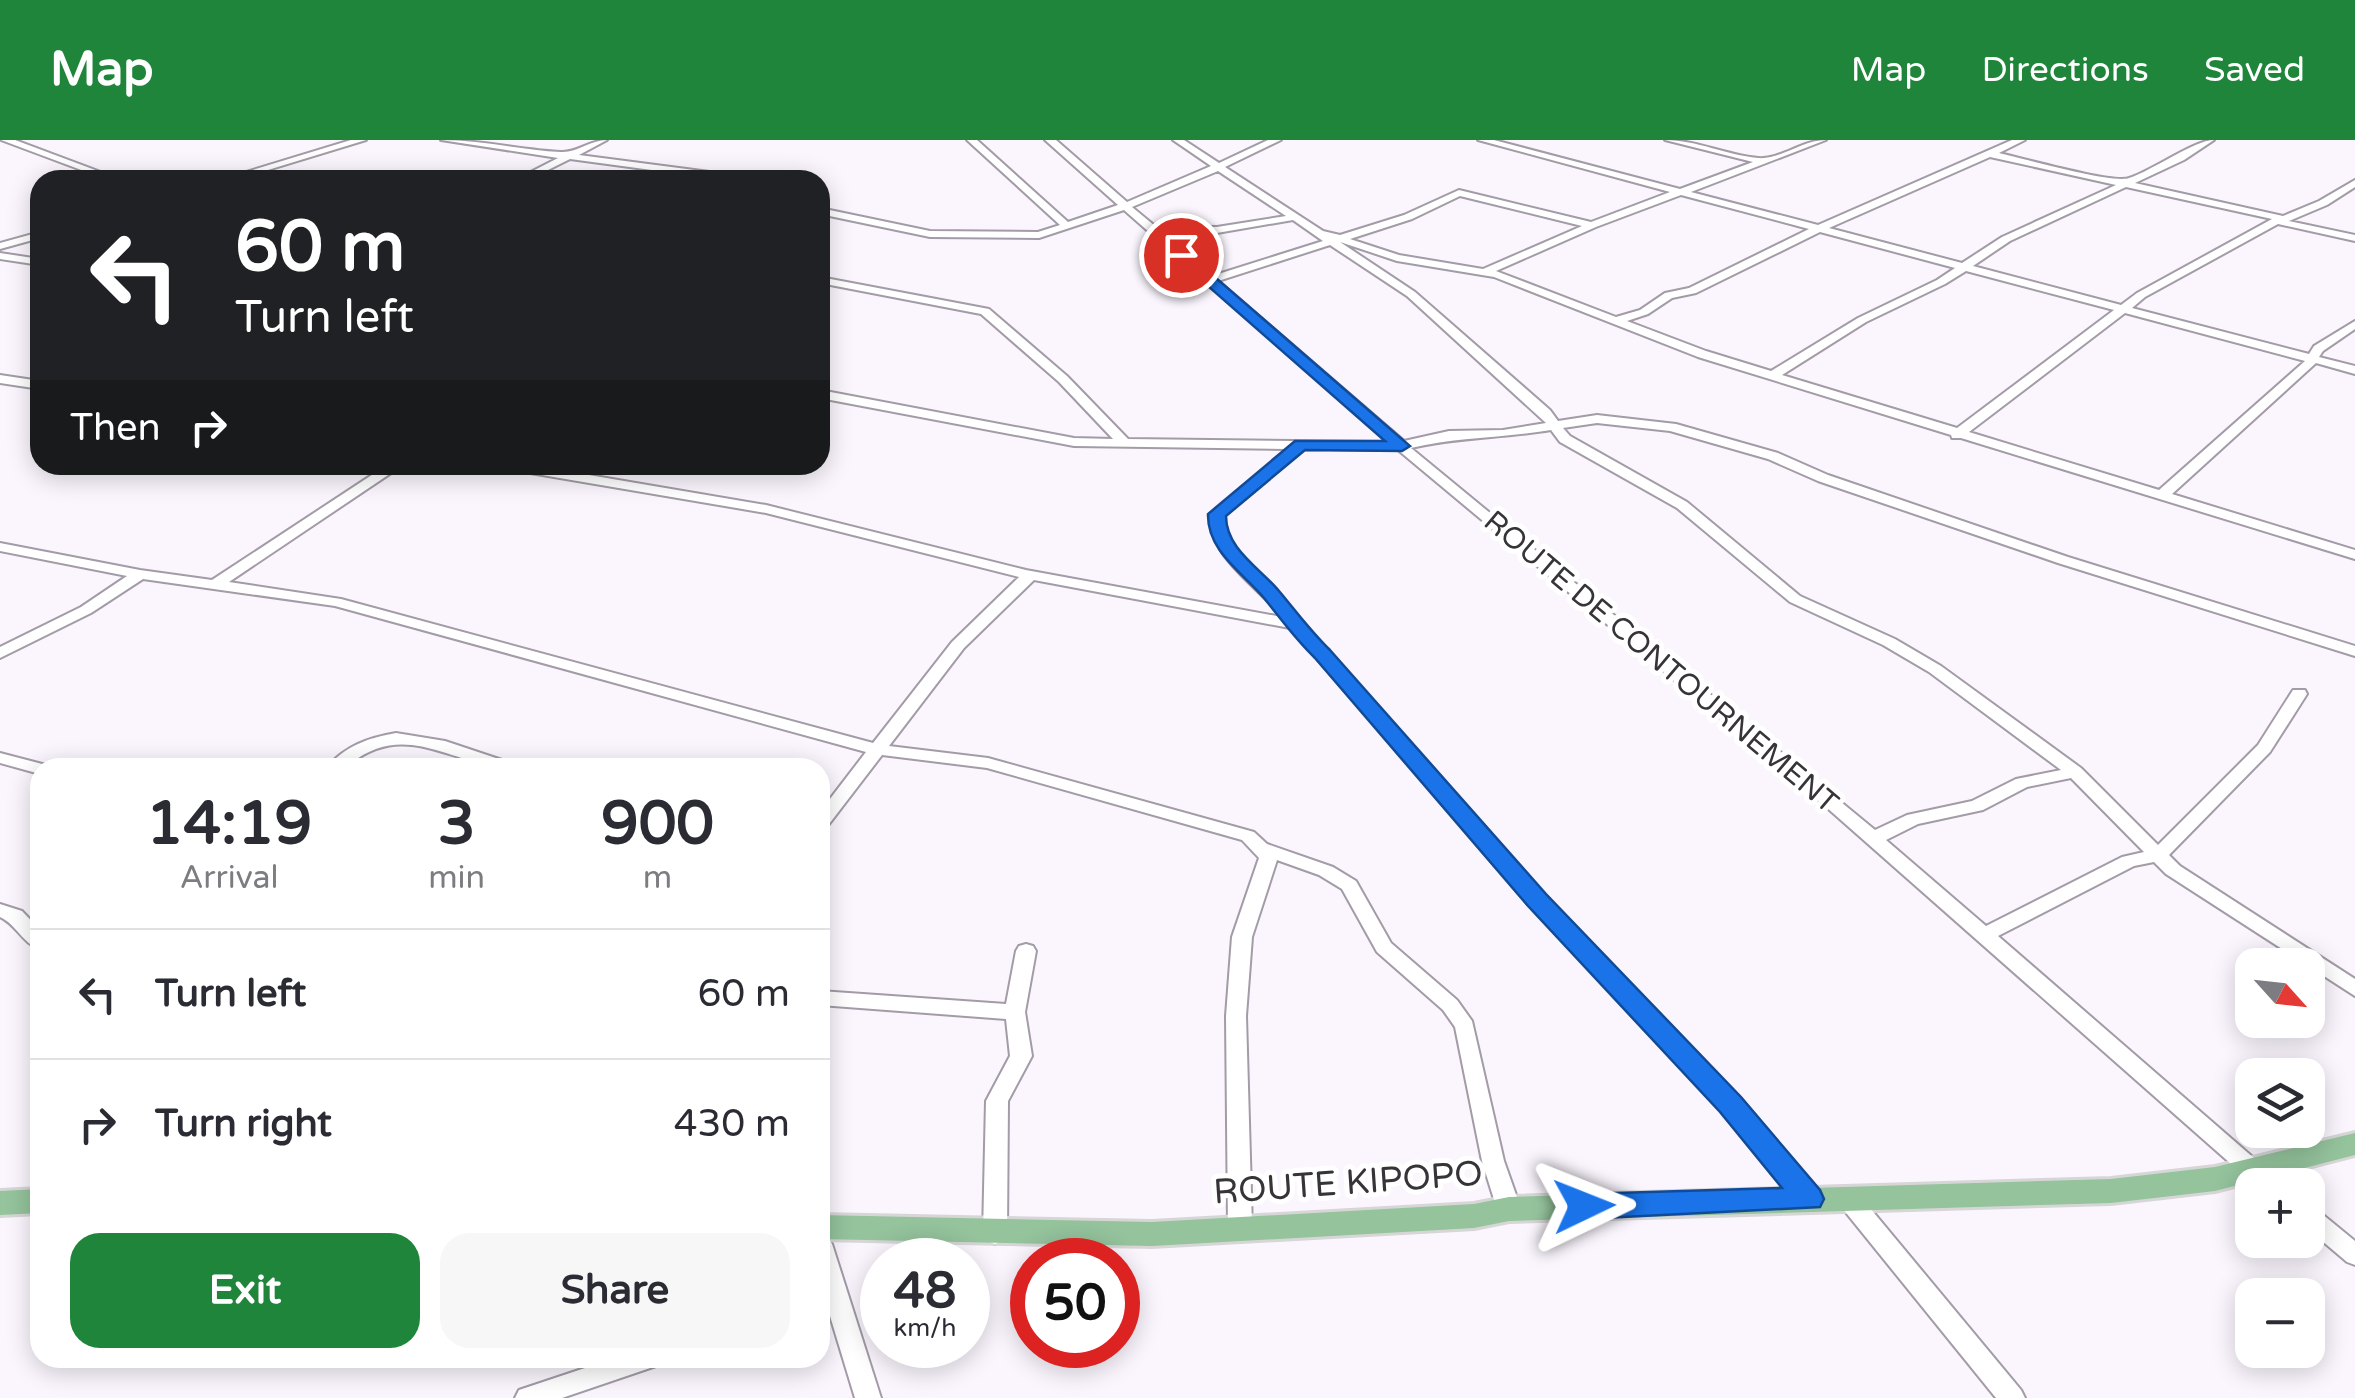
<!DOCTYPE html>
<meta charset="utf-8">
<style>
body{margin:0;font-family:"Varela Round",sans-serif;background:#f7f7f7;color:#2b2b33;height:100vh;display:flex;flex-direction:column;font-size:38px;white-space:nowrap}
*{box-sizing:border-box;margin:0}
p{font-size:32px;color:#7c7c81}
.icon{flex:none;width:55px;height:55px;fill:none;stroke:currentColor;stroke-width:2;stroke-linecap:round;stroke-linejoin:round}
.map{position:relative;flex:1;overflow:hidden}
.sheet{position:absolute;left:30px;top:618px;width:800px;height:610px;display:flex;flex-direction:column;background:#fff;border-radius:30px;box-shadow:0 5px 25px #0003}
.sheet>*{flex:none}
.top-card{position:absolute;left:30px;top:30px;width:800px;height:305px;border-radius:30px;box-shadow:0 5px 25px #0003;background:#202124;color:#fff;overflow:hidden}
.needle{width:65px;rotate:117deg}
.controls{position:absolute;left:2235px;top:808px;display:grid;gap:20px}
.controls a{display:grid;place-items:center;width:90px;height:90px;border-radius:20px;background:#fff;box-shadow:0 5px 25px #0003;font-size:50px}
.speed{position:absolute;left:860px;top:1098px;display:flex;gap:20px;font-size:50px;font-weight:700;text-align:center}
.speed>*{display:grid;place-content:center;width:130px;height:130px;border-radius:50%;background:#fff;box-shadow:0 5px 25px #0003;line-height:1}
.speed small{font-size:25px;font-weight:400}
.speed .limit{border:15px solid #d22;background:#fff;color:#111}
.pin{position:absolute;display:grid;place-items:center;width:85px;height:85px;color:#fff;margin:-42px;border:5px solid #fff;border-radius:50%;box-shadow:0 2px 10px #0007}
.me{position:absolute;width:110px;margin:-55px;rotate:88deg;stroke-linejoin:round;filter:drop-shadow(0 0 8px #0008)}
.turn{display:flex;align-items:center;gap:35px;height:210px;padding:0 40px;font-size:45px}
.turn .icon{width:130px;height:130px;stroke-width:2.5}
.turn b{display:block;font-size:70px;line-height:85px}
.then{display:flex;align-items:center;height:95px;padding:0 40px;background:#0003;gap:20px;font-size:38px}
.eta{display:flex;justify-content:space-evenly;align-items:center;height:170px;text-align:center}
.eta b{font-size:60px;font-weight:700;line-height:70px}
.primary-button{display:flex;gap:20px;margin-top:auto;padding:20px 40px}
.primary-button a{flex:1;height:115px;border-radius:30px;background:#1e853a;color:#fff;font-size:40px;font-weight:700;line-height:115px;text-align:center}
.primary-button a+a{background:#f7f7f7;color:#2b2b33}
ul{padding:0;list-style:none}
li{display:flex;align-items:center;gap:30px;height:130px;padding:0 40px;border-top:2px solid #e1e1e2}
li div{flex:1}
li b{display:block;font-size:38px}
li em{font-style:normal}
header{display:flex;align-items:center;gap:60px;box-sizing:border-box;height:140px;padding:0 50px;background:#1e853a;color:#fff}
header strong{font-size:48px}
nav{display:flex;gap:55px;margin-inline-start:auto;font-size:35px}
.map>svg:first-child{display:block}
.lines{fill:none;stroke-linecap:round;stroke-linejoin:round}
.minor-casing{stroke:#a39ba7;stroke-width:4}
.major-casing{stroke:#d7d6d7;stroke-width:6}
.minor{fill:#fff;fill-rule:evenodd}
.major{fill:#94c39c;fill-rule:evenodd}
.route{fill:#1a73e8;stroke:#114b97;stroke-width:2.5}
.labels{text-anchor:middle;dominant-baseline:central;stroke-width:10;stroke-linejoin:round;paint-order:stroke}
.street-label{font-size:30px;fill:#373439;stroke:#fff}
.near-street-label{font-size:35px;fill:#373439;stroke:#fff}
</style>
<header>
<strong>Map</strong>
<nav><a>Map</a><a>Directions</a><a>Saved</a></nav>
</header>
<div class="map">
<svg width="2355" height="1258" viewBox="0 0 2355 1258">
<rect width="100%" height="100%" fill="#fbf6fe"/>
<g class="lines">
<defs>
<g id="minor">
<path d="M1 0H15L122 40H108Z"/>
<path d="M351 0H366L235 40H220Z"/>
<path d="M441 0C482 0 521 10 561 12 577 13 590 0 607 0L579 15 748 37 753 40H726L570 19 528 40H515L558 18Z"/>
<path d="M967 0H977L1068 82 1118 65 1045 0H1056L1127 62 1211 26 1173 0H1184L1219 23 1268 0H1281L1225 27 1323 91 1340 95 1404 75 1459 50 1591 82 1670 52 1478 0H1494L1680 49 1753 22 1665 0C1697 0 1726 15 1758 18 1780 20 1802 0 1826 0L1691 52 1818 85 2012 0H2025L1999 13C2022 18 2113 44 2129 38 2152 31 2194 0 2214 0L2184 20 2135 43 2283 76 2319 61 2355 40V47L2327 65 2289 81 2355 95V101L2278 84 2145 157 2132 168 2309 214 2314 206 2355 181V189L2323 211 2319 217 2355 226V234L2316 223 2172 354 2355 410V419L1961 298H1952L1951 295 1698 217 1494 137 1397 121 1340 102 1415 152 1550 270 1558 281 1597 275 1676 284 1778 313 1828 335 2068 417 2355 506V516L2058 423 1818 341 1768 319 1670 291 1597 283 1563 288 1570 296 1687 362 1800 456 1895 499 1941 526 2081 628 2158 705 2258 605 2293 550H2305L2307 554 2270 612 2169 715 2180 726 2355 839V856L2166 734 2154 722 2134 726 1998 796 2278 1039 2281 1045H2255L1825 666 1398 310 1304 309 1224 375C1224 410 1255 430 1277 452L1544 756 1739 959 1817 1052 1821 1059 1817 1066 1809 1068 1801 1066 1723 971 1530 764 1290 488 1034 440 964 508 889 606 988 618 1254 692 1267 704 1333 727 1356 741 1391 803 1457 860 1472 881 1504 1021 1521 1069 1517 1076 1509 1078 1501 1076 1497 1069 1482 1021 1455 887 1443 870 1377 812 1342 749 1319 735 1277 720 1252 797 1246 876 1252 1088 1248 1095 1240 1098 1232 1095 1228 1088 1226 876 1232 797 1259 718 1242 700 987 628 882 615 826 688 820 690V672L866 612 335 466 143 439 91 473 0 518V507L81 467 127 436 0 411V403L140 430 212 440 387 325H403L229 442 341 459 873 603 952 502 1019 437 766 373 506 329 499 325H530L766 365 1026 430 1282 477C1257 445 1209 418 1210 374L1288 309 1074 306 820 258V250L1074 298 1113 299 1059 242 981 174 820 143V137L989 169 1067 236 1128 299 1388 302 1124 70 1039 98 930 97 820 74V68L930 91 1038 92 1060 85ZM1990 17 2116 45 2002 97 1962 123 1829 88ZM1218 31 1286 76 1217 87 1155 86 1132 67ZM2126 47 2272 79 2137 153 2121 165 1973 126 2010 101ZM1681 55 1809 89 1689 148 1665 153 1640 170 1616 177 1496 131 1596 87ZM1460 56 1582 86 1483 129 1399 115 1350 99 1412 79ZM1293 80 1323 101 1212 136 1162 92 1217 93ZM1820 92 1955 128 1937 140 1858 178 1771 231 1706 211 1627 181 1648 174 1672 158 1696 153ZM1330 105 1407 156 1546 283 1503 290 1449 291 1404 301 1218 141ZM1966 131 2114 170 1957 288 1782 235 1866 182 1945 144ZM2125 173 2305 221 2159 350 1969 292ZM1551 290 1560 302 1677 368 1790 462 1883 505 1929 532 2061 630 2016 639 1972 661 1907 675 1875 690 1411 308C1457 297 1504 298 1551 290ZM2071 638 2144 712 2122 717 1986 786 1886 700 1918 684 1983 670 2027 647Z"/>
<path d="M40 92V98L0 109V103Z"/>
<path d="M0 113 40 119V125L0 119Z"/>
<path d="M0 235 40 241V249L0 243Z"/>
<path d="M396 593 445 601 514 624 516 628C451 628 406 575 345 628H326C346 606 367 598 396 593Z"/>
<path d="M0 613 46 625 48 628H40V634L0 623Z"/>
<path d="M0 764 22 771 40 790V809C23 804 16 784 0 777Z"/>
<path d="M1026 804 1033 806 1036 811 1025 872 1032 916 1008 961 1007 1094 1003 1101 995 1104 987 1101 983 1094 986 961 1010 916 1006 879 820 865V851L1006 864 1016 811 1019 806Z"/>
<path d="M1847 1048 1855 1050 2021 1250 2025 1258H1996L1839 1064 1835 1057 1839 1050Z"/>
<path d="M2308 1067 2316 1069 2355 1101V1125L2347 1122 2308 1089Z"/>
<path d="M820 1094 828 1097 832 1104 881 1258H855L820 1143Z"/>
<path d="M615 1218H660L656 1226 562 1258H515L519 1250Z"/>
</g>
<g id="major">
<path d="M2355 993V1015L2215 1051 2111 1063 1509 1081 1474 1088 1152 1106 820 1099V1075L1152 1082 1474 1064 1509 1057 2111 1039 2215 1027Z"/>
<path d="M40 1049V1073L0 1075V1051Z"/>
</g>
</defs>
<use href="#minor" class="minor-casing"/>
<use href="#major" class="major-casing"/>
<use href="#minor" class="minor"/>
<use href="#major" class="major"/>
</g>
<path class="route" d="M1176 112H1186L1410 306 1402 311 1305 310 1226 376C1226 409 1260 428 1279 451 1296 471 1310 491 1330 510L1546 754 1741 957 1820 1050 1824 1059 1820 1067 1584 1079 1574 1075 1569 1066 1574 1058 1584 1054 1782 1048 1720 972 1528 766 1315 518C1295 499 1281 479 1264 458 1243 433 1207 411 1208 374L1295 301H1385L1176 118Z"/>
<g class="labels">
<g class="street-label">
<text transform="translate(1661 522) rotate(40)">ROUTE DE CONTOURNEMENT</text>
</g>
<g class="near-street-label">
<text transform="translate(1348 1043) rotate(-4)">ROUTE KIPOPO</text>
</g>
</g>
</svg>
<div class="controls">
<a><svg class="needle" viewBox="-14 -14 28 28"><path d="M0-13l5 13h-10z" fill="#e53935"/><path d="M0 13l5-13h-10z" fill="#7c7c81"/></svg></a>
<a><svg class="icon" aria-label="layers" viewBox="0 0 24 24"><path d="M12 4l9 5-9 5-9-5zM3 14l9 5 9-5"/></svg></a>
<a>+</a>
<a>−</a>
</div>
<div class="speed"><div>48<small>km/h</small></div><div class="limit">50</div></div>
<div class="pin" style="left:1181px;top:115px;background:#d93025"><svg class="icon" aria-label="arrive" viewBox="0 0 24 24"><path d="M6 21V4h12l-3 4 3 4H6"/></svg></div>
<svg class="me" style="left:1584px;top:1066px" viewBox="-20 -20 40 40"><path d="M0-17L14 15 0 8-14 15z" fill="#1a73e8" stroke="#fff" stroke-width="4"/></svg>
<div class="top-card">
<div class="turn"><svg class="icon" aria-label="left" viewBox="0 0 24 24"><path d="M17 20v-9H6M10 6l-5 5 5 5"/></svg><div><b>60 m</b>Turn left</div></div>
<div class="then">Then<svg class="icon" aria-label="right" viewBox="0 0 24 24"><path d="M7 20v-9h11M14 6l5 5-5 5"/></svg></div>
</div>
<section class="sheet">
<div class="eta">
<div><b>14:19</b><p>Arrival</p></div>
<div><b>3</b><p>min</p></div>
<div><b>900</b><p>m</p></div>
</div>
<ul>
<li><svg class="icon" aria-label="left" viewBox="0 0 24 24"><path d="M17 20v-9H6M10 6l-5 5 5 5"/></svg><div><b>Turn left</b></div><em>60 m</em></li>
<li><svg class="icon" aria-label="right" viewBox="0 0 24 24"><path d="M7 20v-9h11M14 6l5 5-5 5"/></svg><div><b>Turn right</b></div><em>430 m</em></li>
</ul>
<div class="primary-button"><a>Exit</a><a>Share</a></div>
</section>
</div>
